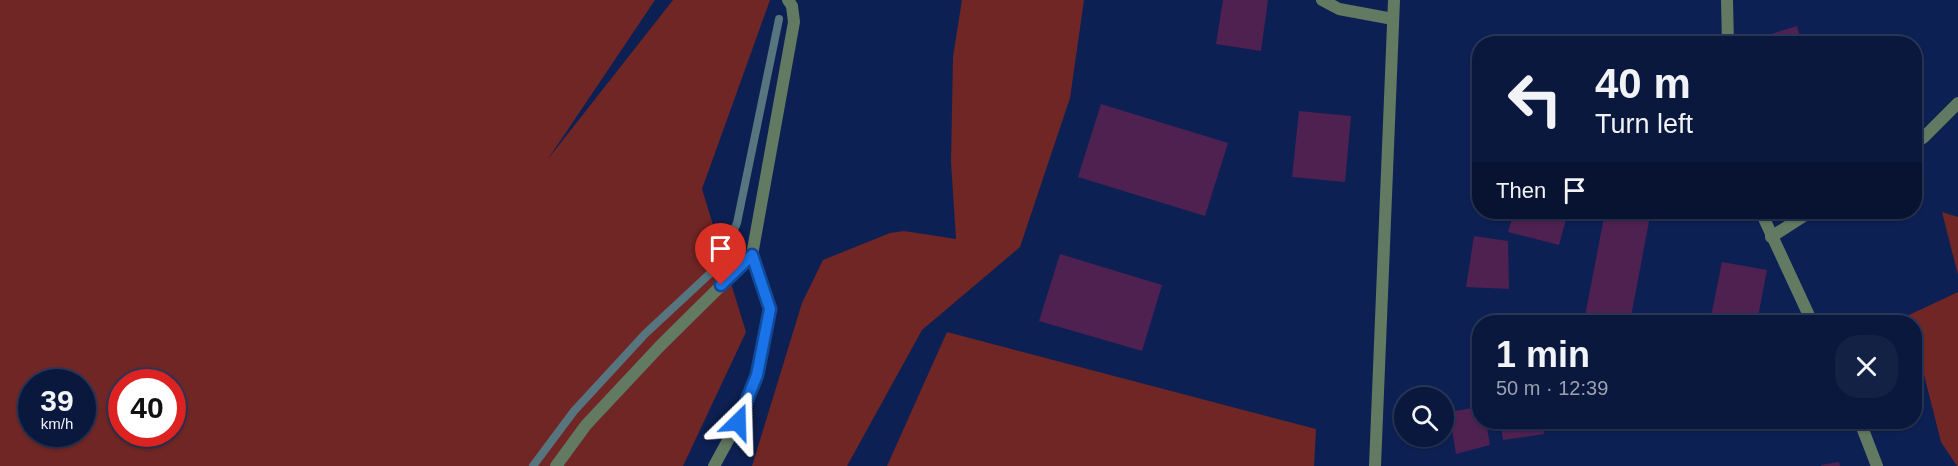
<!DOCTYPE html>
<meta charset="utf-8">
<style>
body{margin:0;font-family:Arial,sans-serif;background:#132145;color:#f1f3f6;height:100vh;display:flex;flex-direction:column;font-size:22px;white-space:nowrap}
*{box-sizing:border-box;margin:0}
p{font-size:20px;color:#99a0b0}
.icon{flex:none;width:33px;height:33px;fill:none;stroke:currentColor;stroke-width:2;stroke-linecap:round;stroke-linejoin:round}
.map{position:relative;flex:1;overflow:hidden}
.details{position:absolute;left:1472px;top:315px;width:450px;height:114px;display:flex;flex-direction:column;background:#0a183e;border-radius:24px;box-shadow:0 2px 4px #0004,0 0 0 2px #2a3758}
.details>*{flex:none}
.guide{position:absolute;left:1472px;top:36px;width:450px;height:183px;border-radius:24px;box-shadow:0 2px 4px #0004,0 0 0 2px #2a3758;background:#0a183e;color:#f1f3f6;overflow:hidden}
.tools{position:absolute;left:1394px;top:387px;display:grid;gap:12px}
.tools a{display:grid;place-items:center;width:60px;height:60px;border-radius:50%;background:#0a183e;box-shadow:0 2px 4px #0004,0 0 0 2px #2a3758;font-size:30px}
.speed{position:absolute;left:18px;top:369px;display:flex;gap:12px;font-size:30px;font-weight:700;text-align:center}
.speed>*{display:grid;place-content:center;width:78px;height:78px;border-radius:50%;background:#0a183e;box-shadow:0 2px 4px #0004,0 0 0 2px #2a3758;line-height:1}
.speed small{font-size:15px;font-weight:400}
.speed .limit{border:9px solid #d22;background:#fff;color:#111}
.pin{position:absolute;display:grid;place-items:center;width:51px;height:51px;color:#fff;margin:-62px -26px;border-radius:50% 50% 50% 0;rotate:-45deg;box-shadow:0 0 6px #0007}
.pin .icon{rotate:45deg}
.me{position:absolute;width:66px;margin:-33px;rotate:22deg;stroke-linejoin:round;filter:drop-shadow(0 0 4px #0008)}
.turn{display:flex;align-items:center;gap:21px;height:126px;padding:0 24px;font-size:27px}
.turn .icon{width:78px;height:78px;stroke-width:2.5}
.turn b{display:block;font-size:42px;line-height:51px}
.then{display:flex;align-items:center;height:57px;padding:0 24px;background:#0003;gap:12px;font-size:22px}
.round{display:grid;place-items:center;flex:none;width:63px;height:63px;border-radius:24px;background:#132145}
.summary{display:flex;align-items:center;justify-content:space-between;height:102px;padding:0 24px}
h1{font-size:36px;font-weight:600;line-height:45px}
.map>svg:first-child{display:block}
.green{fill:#702624;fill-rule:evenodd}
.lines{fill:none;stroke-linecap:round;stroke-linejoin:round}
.stream{stroke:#57757e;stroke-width:8}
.building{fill:#4e2151}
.minor{stroke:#627962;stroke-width:12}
.tertiary{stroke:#627962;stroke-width:12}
.route-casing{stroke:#114b97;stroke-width:15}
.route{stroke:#1a73e8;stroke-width:10}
</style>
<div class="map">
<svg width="1958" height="466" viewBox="0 0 1958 466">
<rect width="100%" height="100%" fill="#0d2053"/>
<g class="green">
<path d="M0 0H655L548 159 673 0H770L702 189 746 332 683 466H0ZM32 382H82V434H32ZM122 382H172V434H122Z"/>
<path d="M962 0H1084L1070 98 1020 247 922 330 847 466H752L802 303 823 260 890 233 904 231 956 239 951 162 953 57Z"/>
<path d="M1942 212 1958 217V275Z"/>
<path d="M1958 292V466H1957L1941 442 1914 335V322H1911L1909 315Z"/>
<path d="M947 332 1316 429 1314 466H887Z"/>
</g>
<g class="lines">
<path class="stream" d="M533 466 574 411 645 334 717 267 737 223 779 19"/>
</g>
<g class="building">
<path d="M1223 0H1268L1261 51 1216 44Z"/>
<path d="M1797 26 1802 44H1742V43Z"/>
<path d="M1101 104 1228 143 1205 216 1078 177Z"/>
<path d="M1299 111 1351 116 1345 182 1292 177Z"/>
<path d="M1514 212H1568L1559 245 1508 232Z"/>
<path d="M1605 212H1624L1650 216 1630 322 1585 316Z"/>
<path d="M1474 236 1508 241 1509 289 1466 287Z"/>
<path d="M1060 254 1162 285 1142 351 1039 321Z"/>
<path d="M1722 262 1767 270 1757 322H1710Z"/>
<path d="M1479 407V422H1486L1490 445 1456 454 1449 412Z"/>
<path d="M1500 422H1542L1544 434 1503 440Z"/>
<path d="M1695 422H1734V425L1695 428Z"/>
<path d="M1839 462 1840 466H1821V465Z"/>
</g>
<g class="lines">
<g class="minor">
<path d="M1322 0 1339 9 1393 19"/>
<path d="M1727 0 1728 44"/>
<path d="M1914 144 1924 137 1958 103"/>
<path d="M1761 212 1812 322"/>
<path d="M1771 237 1810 212"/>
<path d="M1860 422 1877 466"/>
<path d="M556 466 586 425 660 346 752 255 794 22 792 6 788 0"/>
</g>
<g class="tertiary">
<path d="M714 466 738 422 757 375 770 309 752 255"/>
<path d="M1375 466 1394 0"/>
</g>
</g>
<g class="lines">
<defs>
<path id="route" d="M721 285 752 255 770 309 757 375 738 422"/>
</defs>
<use href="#route" class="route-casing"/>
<use href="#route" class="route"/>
</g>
</svg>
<div class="tools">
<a><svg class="icon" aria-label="search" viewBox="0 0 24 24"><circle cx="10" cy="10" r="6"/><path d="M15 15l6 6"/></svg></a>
</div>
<div class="speed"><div>39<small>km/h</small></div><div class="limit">40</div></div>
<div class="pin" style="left:721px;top:285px;background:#d93025"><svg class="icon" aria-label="arrive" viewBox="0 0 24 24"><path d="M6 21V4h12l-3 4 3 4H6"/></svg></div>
<svg class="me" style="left:738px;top:422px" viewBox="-20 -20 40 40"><path d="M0-17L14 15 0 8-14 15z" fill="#1a73e8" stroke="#fff" stroke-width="4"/></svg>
<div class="guide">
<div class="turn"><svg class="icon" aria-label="left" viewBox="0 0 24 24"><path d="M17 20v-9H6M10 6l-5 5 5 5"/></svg><div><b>40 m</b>Turn left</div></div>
<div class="then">Then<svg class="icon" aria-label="arrive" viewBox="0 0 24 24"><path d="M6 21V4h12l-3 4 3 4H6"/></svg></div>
</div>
<section class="details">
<div class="summary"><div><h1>1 min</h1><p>50 m · 12:39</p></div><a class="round"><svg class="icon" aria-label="close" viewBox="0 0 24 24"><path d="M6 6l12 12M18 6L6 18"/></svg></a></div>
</section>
</div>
